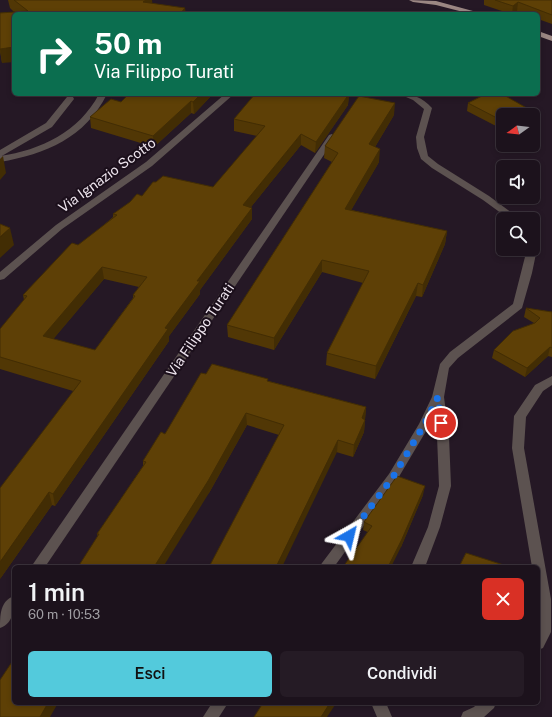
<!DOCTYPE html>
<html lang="it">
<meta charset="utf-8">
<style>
body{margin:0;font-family:"Public Sans",sans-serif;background:#251b25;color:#f1f3f6;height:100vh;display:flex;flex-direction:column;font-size:15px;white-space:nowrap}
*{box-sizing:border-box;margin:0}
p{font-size:13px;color:#a09ea3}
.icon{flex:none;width:22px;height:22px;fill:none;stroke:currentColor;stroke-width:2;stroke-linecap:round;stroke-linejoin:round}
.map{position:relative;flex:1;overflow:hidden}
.panel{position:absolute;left:12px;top:565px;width:528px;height:140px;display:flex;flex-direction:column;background:#1c121c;border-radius:6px;box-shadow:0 2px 6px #0003,0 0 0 1px #3a323b}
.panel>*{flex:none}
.banner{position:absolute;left:12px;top:12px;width:528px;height:84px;border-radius:6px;box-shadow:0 2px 6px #0003,0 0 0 1px #3a323b;background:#0b6e4f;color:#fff;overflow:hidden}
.needle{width:26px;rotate:255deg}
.tools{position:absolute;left:496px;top:108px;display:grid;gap:8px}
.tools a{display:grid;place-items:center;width:44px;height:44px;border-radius:6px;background:#1c121c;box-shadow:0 2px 6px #0003,0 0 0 1px #3a323b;font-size:20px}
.pin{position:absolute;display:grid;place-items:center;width:34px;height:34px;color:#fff;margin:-17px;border:2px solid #fff;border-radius:50%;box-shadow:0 1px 4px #0007}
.me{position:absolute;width:44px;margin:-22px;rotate:37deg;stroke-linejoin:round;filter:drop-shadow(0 0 3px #0008)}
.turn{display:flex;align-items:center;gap:14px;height:84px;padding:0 16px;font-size:18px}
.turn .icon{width:52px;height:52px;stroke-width:2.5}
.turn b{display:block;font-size:28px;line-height:34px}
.round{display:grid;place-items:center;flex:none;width:42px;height:42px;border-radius:6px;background:#251b25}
.overview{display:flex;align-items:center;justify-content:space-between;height:68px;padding:0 16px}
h1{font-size:24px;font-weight:600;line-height:30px}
.primary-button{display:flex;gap:8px;margin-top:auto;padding:8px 16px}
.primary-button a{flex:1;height:46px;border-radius:6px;background:#53cadc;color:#111;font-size:16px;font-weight:600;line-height:46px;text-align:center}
.primary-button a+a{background:#251b25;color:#f1f3f6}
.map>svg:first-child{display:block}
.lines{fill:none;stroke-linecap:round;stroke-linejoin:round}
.service{fill:#5c5250;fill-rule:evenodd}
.minor{fill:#5c5250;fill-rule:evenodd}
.primary{fill:#9b8783;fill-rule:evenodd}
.wall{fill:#513705;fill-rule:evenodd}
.shaded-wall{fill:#422d04}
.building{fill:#5e4006;stroke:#422d04;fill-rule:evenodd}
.route{stroke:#1a73e8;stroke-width:7;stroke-dasharray:0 12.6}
.labels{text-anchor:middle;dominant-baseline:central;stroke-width:4;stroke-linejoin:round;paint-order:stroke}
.street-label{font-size:14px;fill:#eee5ee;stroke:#1b0f1b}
</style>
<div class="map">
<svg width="552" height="717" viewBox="0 0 552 717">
<rect width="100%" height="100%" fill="#251825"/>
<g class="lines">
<path class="service" d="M67 97H73L74 99 52 127 0 157V150L46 123Z"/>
<g class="minor">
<path d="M99 94H107C85 138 46 154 0 162V156C41 150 79 132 99 94Z"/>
<path d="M225 94H234L152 166 62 229 4 279 0 280V272L56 225 146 162Z"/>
<path d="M399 94C413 94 422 97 432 108L424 137 428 156 438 164 489 196 520 219H509L483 200 432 168 421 159 417 148 416 137 424 109 413 100Z"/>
<path d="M332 134 336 137 45 567H31L329 135Z"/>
<path d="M533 246 537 249 532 273 522 308 458 358 449 368 444 397 449 436 451 486 440 527 425 567H411L428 527 439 486 437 436 435 416 397 480 334 567H319L389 474 419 424 432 397 440 364 450 352 513 304 527 249H533Z"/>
<path d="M552 376V385L543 391 526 417 524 448 551 599V632L543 648 538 650V567H532L512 448 514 416 535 385Z"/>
<path d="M14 596C14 609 14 623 0 628 0 615 0 601 14 596Z"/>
<path d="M212 703H228L219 717H203Z"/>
<path d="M371 703H386L392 717H377Z"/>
<path d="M478 703H496L494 708 484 717H461L463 712 474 707Z"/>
</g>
<g class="primary">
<path d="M409 0 436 1 484 14H471L436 5 413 2Z"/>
<path d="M538 31 552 36V41L538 36Z"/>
</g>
</g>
<g class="wall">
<path d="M8 0H152V3L14 14 2 63 0 51V13L14 12 10 8Z"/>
<path d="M484 0H552V24L538 19V14H526L517 11 511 14 484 5Z"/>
<path d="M129 94H213L194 114 191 113 154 147 91 128 90 117 121 102Z"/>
<path d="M349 94 348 105 315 153 301 145 251 207 252 219 200 290V294L169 336V341L55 506 52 505 0 579 73 391 0 369V329L24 300 23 295 113 217V214L142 196 213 187 257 136 234 131V119ZM104 279 139 287 133 295V298L95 350 53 339Z"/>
<path d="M486 94H502L539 115 537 123 533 125V115H503V128L494 125 467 111 468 103Z"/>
<path d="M394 115 375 147 379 162 351 210 447 231 445 244 422 297 416 296 375 379 326 365 327 353 363 283 322 272 274 350 228 337 227 325 332 162 324 158 325 146Z"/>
<path d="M526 308 552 312V357L548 356 525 377 492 358 494 350 534 323 524 317Z"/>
<path d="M206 374 268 381 366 407 364 432 353 457 279 435 247 425 209 493 98 537 97 534 143 466V461L165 434Z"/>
<path d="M423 495 401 547 363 530 364 522Z"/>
</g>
<g class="shaded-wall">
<path d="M146 0H152L153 9 143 2Z"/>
<path d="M518 2 517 11 512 14 513 6Z"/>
<path d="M185 8 186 14H180Z"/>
<path d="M14 47V62L2 63 0 49Z"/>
<path d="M201 94H213L194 114 193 102Z"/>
<path d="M349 94 348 105 315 153 316 142Z"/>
<path d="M191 101V113L154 147 153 136Z"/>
<path d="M395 103 394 115 369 157V144Z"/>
<path d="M539 115 537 123 533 125V118Z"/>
<path d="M301 134V145L243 217V205Z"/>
<path d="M380 149 379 162 345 221V209Z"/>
<path d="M3 156 6 173 0 180V159Z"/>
<path d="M252 208V219L200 290V294L169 336V341L55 506 53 494 165 328 197 281Z"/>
<path d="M10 228 14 245 0 258V237Z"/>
<path d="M447 231 445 244 422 297 423 285Z"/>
<path d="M322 260V272L274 350V338Z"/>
<path d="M102 267 104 279 45 349 43 336Z"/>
<path d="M418 283 416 296 375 379 376 366Z"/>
<path d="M550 347 548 356 525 377 527 368Z"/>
<path d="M366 407 365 420 362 418Z"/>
<path d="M246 413 247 425 209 493 163 567H154Z"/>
<path d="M365 420 364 432 353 457 354 445Z"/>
<path d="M338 440 337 452 282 567H276Z"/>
<path d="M425 486 423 495 401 547 391 567H388Z"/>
<path d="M49 492 52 505 0 579V562Z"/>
<path d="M48 703H58L50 717H40Z"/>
<path d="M330 703H335V705L327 717H321Z"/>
</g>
<g class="building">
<path d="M14 0H146L143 2 185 8 180 14H14V47L0 49V13L28 11Z"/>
<path d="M495 0H552V15L518 2 513 6Z"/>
<path d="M129 94H201L193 102 191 101 153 136 90 117 111 99 121 102Z"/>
<path d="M255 94H349L316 142 301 134 243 205 252 208 197 281H200L165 328 168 329 53 494 49 492 0 562V488L81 381 0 357V329L27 296 23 295 72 243 78 245 117 215 113 214 130 202 137 194 142 196 153 182H156L163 176 213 187 265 126 234 119ZM102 267 147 277 133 295 135 296 95 350 43 336Z"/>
<path d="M486 94H502L539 115 533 118V115H503V120L495 117 468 103Z"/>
<path d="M359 96 395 103 369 144 380 149 345 209 447 231 423 285 418 283 376 366 327 353 369 271 322 260 274 338 227 325 338 153 325 146Z"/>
<path d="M0 224 10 228 0 237Z"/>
<path d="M526 308 552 312V348L550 347 527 368 494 350 513 331 535 323 540 318Z"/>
<path d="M212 364 268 379 267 381 366 407 362 418 365 420 354 445 338 440 276 567H209L284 425 246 413 208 481 154 567H78L99 534H97L146 462 143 461 161 432 165 434 201 373 206 374Z"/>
<path d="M397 476 425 486 402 539 388 567H343L372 526 364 522Z"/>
<path d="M466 553 510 567H459Z"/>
<path d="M14 659V703H48L40 717H0V680Z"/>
<path d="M263 703H330L321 717H254Z"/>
</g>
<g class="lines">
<path class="route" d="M349 536 393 477 424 425 438 397 441 423"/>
</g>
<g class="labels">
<g class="street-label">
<text transform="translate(107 175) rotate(-36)">Via Ignazio Scotto</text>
<text transform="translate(200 330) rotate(-56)">Via Filippo Turati</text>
</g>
</g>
</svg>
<div class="tools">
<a><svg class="needle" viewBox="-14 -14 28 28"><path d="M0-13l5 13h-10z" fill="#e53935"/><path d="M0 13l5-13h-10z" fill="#a09ea3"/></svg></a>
<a><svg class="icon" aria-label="sound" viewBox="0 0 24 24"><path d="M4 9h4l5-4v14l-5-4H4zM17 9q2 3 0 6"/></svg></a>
<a><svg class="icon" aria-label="search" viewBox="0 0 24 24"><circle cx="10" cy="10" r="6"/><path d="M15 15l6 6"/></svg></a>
</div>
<div class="pin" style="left:441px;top:423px;background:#d93025"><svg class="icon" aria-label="arrive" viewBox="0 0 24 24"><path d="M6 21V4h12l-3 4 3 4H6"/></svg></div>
<svg class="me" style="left:349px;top:536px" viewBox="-20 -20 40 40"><path d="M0-17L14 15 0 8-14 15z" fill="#1a73e8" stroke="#fff" stroke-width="4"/></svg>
<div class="banner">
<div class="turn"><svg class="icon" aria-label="right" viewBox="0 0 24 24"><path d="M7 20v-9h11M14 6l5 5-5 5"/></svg><div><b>50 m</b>Via Filippo Turati</div></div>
</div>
<section class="panel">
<div class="overview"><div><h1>1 min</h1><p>60 m · 10:53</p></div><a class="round" style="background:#d93025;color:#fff"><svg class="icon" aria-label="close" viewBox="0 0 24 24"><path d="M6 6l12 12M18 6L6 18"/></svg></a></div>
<div class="primary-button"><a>Esci</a><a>Condividi</a></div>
</section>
</div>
